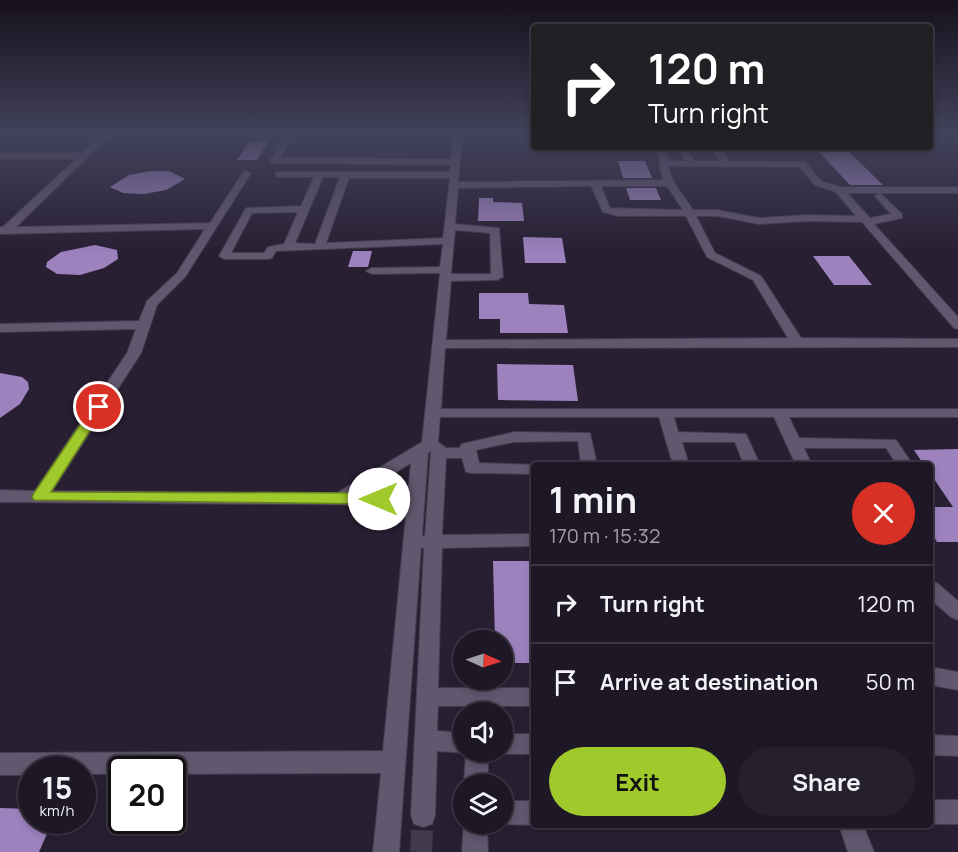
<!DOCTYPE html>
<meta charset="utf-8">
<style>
body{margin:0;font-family:Manrope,sans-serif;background:#26202e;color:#f1f3f6;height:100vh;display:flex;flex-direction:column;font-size:22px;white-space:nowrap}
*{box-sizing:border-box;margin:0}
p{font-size:20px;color:#a19fa7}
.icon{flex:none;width:33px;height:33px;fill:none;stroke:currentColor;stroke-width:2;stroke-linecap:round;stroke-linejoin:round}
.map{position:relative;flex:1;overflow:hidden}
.sheet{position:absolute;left:531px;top:462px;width:402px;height:366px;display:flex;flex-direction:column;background:#1e1726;border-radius:6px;box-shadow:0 3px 9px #0003,0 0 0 2px #3c3643}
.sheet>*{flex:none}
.banner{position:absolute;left:531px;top:24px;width:402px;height:126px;border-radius:6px;box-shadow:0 3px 9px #0003,0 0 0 2px #3c3643;background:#202124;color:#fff;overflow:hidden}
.needle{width:39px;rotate:93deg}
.controls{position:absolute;left:453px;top:630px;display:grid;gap:12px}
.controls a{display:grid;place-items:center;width:60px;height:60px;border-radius:50%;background:#1e1726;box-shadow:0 3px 9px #0003,0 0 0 2px #3c3643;font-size:30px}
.speed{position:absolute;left:18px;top:756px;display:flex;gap:12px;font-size:30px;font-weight:700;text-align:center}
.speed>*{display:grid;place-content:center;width:78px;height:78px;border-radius:50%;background:#1e1726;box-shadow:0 3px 9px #0003,0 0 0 2px #3c3643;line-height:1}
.speed small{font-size:15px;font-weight:400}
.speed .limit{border:3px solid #111;border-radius:9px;background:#fff;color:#111}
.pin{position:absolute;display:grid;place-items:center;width:51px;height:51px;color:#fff;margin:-26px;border:3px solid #fff;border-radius:50%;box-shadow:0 2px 6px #0007}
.me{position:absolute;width:66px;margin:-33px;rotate:270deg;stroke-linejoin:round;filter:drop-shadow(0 0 4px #0008)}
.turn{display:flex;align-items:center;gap:21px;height:126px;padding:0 18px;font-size:27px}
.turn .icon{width:78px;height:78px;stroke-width:2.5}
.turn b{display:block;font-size:42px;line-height:51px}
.round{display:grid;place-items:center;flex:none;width:63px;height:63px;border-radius:32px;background:#26202e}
.overview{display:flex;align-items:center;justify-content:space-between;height:102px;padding:0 18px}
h1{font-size:36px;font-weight:700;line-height:45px}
.action{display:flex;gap:12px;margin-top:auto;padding:12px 18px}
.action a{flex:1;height:69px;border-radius:36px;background:#a0c92c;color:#111;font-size:24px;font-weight:700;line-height:69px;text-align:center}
.action a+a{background:#26202e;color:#f1f3f6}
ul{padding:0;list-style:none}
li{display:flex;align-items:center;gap:18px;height:78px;padding:0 18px;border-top:2px solid #3c3643}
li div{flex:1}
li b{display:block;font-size:22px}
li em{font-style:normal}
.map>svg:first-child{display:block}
.building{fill:#9d82be}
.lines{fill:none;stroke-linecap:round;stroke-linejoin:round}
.minor-tunnel{stroke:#42394c;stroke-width:22;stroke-dasharray:22 11;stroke-linecap:butt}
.minor-casing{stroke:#443c4c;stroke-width:2}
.minor{fill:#61576e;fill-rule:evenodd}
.route{fill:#a0c92c;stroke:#68831d;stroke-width:1.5}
</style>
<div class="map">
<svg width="958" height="852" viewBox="0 0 958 852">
<rect width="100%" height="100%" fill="#281f33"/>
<g class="building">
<path d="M250 141H269L257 160H237Z"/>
<path d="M814 147H844L883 185H850Z"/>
<path d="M618 161H645L652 178H623Z"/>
<path d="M151 171H169L185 179 166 190 144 194 123 193 110 187 129 175Z"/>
<path d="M626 188H656L661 200H630Z"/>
<path d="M479 198H493V202L522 203 524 221H478Z"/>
<path d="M523 237 562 238 566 263H525Z"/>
<path d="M95 245 117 250 118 259 104 268 80 275 57 274 46 267 47 262 61 252Z"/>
<path d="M353 251H372L368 267H348Z"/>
<path d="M813 256H849L872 285H834Z"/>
<path d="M479 293H528L529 304 564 305 568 333H500V319H479Z"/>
<path d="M497 364 573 365 578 401 498 400Z"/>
<path d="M0 373 22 377 28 382 29 389 20 404 0 418Z"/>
<path d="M958 449V542H937L930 530V507H953L930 473V465H924L914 450Z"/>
<path d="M493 561H534V663H502V640H495Z"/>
<path d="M0 808 32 809V820H53L39 852H0Z"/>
</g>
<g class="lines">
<path class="minor-tunnel" d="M421 852 423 815"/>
<defs>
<g id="minor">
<path d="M102 135H110L16 227 210 223 244 171 251 173 185 277 157 305 141 353 52 491 337 493 422 442 440 273 372 274 366 271 372 268 440 267 443 244 276 251 272 258 268 259H224L219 256 246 208 301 206 314 177H279L276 176V172H450L451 165 271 163 270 161 284 135H292L280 158 451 159 454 135H462L458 182 663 180 659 163 661 161 655 147H663L669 160 685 161 677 147H685L694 161H720L711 147H719L729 161 805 162 821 181 840 187H958V193H847L870 218 891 214 875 196 880 193 902 214V218L874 224 958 317V329L954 328 862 222 808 221 759 224 717 216H696L715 253 761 276 801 338 958 339V347L445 348 441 409H958V417H789L799 438 896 440 913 465H897L886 448H804L812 465H796L774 417H674L678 432 746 434 760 465H744L735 442H682L689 465H673L659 417H440L438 442 446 448H459L462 444 514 432 590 433 597 465H581L578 441 514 442 476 450 479 463 539 465H534V474L472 473 466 472 462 458H446L442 535 534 534V546L442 548 438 688H534V706H438L437 731 464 733V752H488V784H464L466 753 437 751 435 815 432 824 423 827 414 824 411 815 424 548 421 547 399 852H373L381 773 172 774V770H122V774H82V770H32V775H0V753L383 751 407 505 0 502V490L35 491 127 353 136 329 0 332V324L139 321 147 301 177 273 205 229 0 234V227H3L76 159H0V153H82ZM668 166 800 167 815 185 836 192 856 216 808 215 759 218 717 210H693L673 181ZM323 177H340L315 244 295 243ZM349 178H450L443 238 326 243ZM591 186 603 212 618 216H686L707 257 753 280 788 338 446 340 451 281 497 280 503 277 499 228 455 224 458 188ZM601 186H667L683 210 610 208ZM298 212 284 244 268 247 264 253H231L252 213ZM455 230 490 233 491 274H451ZM431 451 425 536H422L428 453ZM411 463 408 493H362Z"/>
<path d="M930 581 937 583 958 601V620L951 617 930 599Z"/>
<path d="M930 667 958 672V690L930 685Z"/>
<path d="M502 734H534V754H502L494 752H502Z"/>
<path d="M930 735 958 736V756L930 755Z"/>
<rect x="930" y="800" width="28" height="24"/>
<path d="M502 801H534V825L498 824H502Z"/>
<path d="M464 822 487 824 488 852H462Z"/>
<path d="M839 825H863L874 852H848Z"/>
</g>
</defs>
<use href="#minor" class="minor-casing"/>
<use href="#minor" class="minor"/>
</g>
<linearGradient id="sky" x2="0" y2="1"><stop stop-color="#16111c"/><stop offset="0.53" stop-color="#42425b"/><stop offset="1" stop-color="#42425b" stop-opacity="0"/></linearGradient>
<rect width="958" height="254" fill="url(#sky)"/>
<path class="route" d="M99 403 105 407 51 492 379 493 386 499 379 504 34 500 32 497 34 493 94 404Z"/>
</svg>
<div class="controls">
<a><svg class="needle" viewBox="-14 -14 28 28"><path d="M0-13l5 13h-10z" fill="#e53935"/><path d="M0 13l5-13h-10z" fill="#a19fa7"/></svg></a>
<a><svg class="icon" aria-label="sound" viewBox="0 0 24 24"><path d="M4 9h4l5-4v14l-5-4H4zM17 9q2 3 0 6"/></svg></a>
<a><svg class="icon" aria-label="layers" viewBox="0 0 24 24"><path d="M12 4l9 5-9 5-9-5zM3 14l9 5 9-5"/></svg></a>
</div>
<div class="speed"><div>15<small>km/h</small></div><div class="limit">20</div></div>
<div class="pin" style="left:99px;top:407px;background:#d93025"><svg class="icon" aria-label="arrive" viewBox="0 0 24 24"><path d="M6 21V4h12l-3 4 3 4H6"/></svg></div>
<svg class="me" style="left:379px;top:499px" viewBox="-20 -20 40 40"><circle r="19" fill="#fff"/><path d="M0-13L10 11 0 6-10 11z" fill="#a0c92c"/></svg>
<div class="banner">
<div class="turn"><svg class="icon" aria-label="right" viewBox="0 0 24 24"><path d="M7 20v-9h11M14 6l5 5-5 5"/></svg><div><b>120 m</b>Turn right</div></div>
</div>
<section class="sheet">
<div class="overview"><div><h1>1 min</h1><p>170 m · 15:32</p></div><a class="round" style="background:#d93025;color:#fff"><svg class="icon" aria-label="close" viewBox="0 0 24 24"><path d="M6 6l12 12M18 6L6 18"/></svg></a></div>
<ul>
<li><svg class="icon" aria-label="right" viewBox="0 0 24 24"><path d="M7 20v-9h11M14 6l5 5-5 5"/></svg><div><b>Turn right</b></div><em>120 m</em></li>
<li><svg class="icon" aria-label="arrive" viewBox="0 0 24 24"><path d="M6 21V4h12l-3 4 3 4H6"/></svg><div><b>Arrive at destination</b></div><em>50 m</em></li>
</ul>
<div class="action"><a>Exit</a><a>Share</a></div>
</section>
</div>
